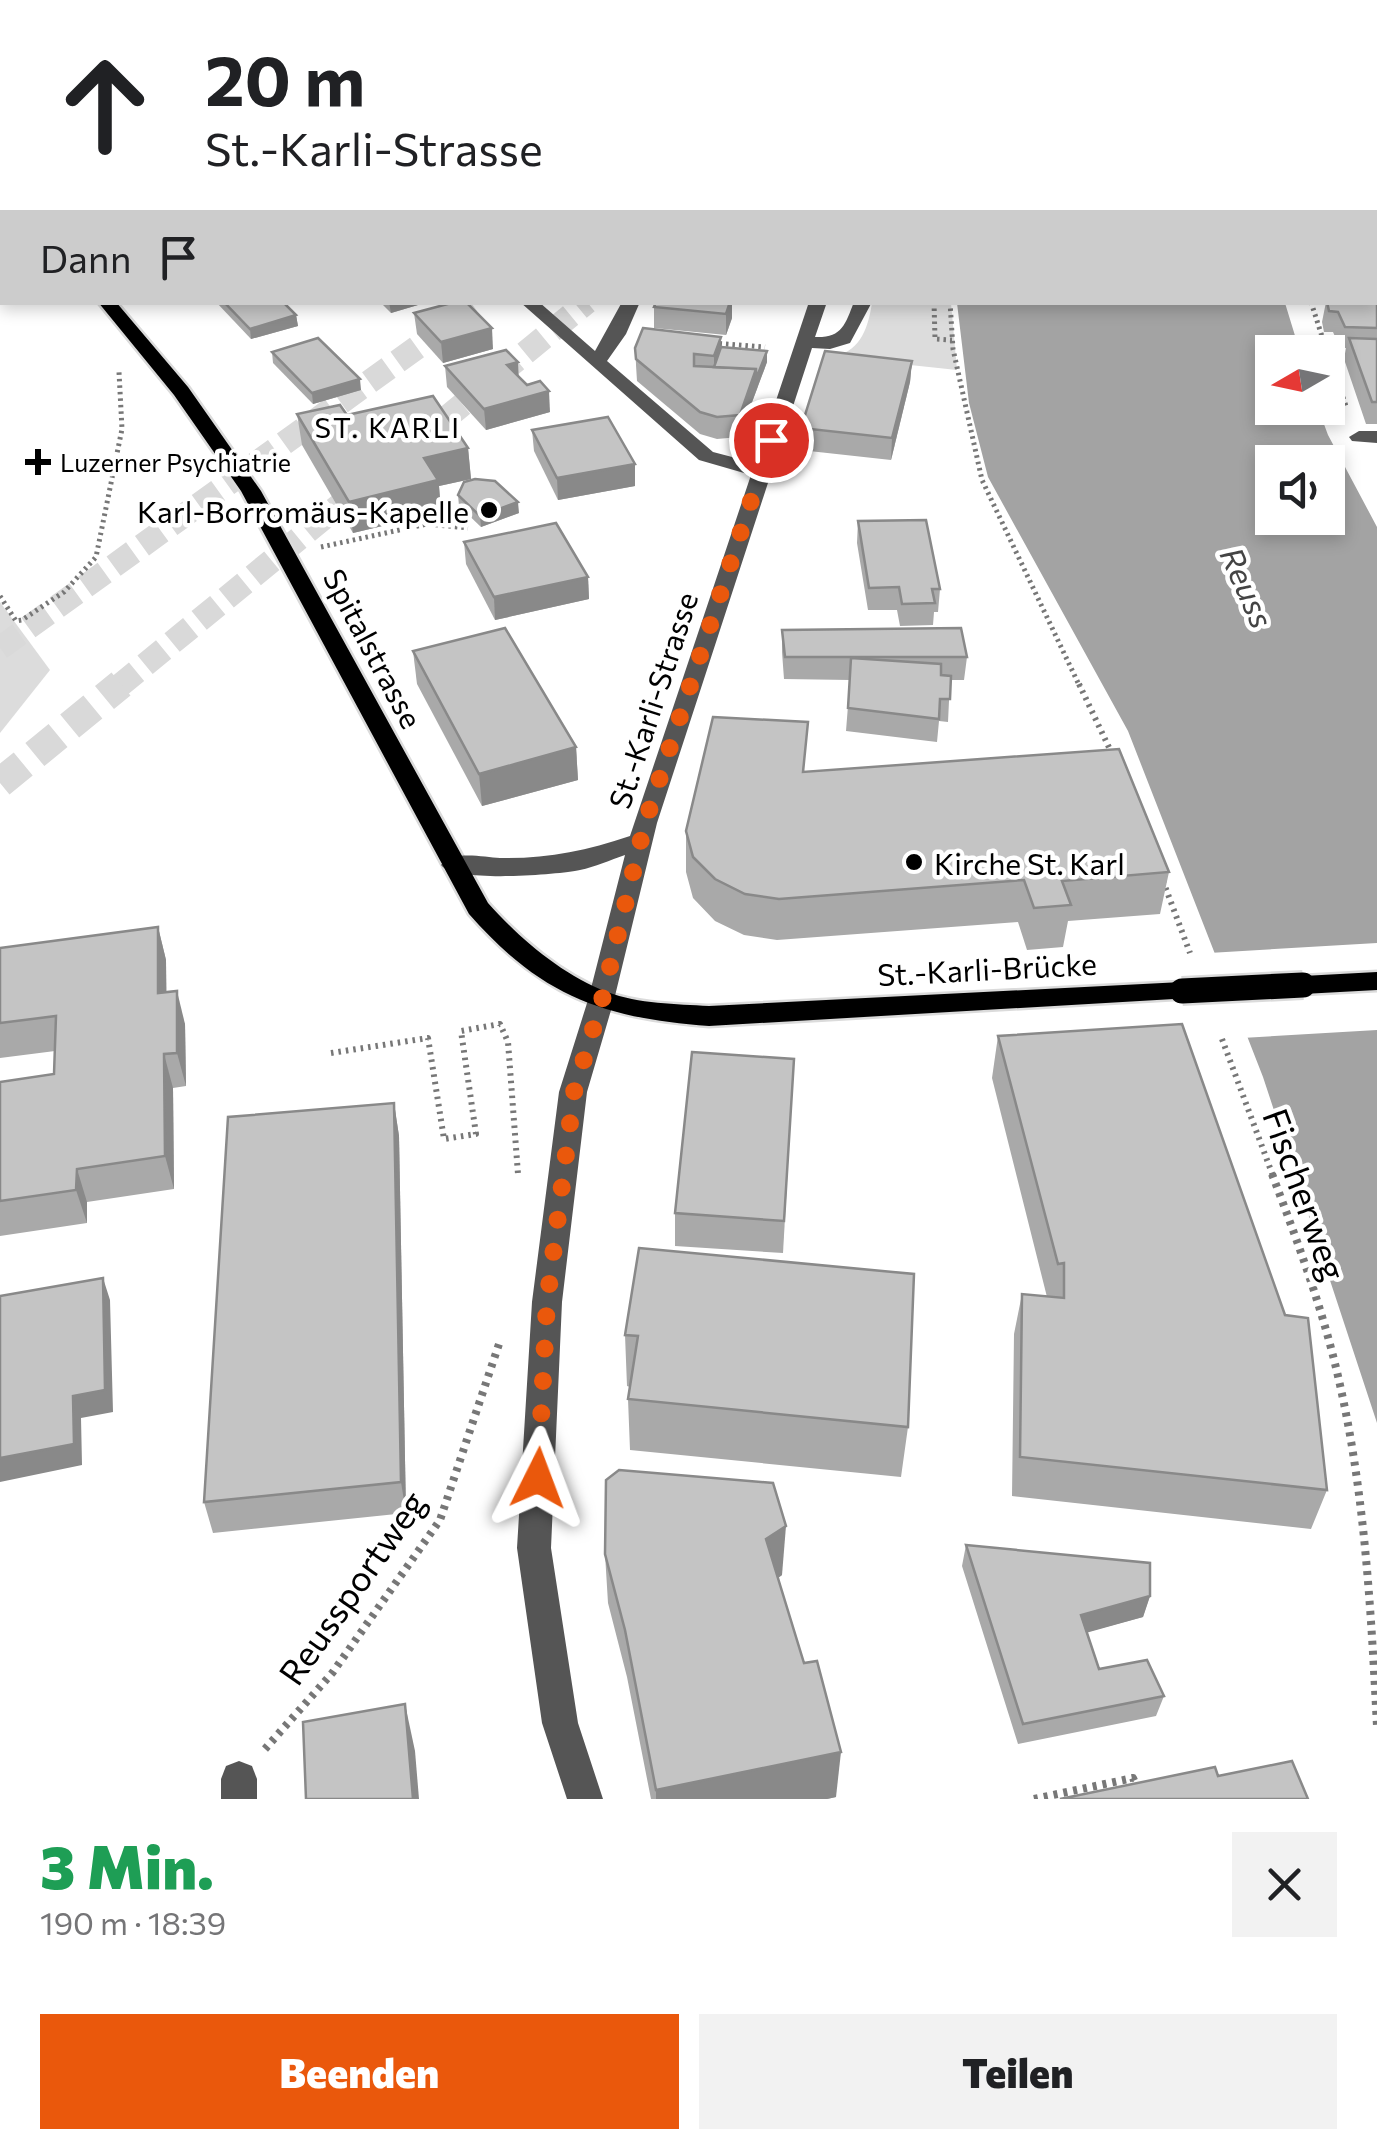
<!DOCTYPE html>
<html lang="de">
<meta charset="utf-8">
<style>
body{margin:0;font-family:Commissioner,sans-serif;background:#f2f2f2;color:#202124;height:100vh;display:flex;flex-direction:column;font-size:38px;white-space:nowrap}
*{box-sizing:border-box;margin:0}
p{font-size:32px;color:#757577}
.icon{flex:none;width:55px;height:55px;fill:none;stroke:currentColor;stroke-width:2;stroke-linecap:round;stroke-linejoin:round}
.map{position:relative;height:1799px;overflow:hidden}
.panel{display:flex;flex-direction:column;background:#fff;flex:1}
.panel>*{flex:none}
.guide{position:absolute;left:0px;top:0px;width:1378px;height:305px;box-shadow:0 5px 15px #0003;background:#fff;color:#202124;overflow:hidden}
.needle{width:65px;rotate:261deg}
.buttons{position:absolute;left:1255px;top:335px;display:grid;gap:20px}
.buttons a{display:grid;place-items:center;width:90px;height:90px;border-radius:0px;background:#fff;box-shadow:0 5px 15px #0003;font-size:50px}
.pin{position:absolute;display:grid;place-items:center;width:85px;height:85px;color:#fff;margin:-42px;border:5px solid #fff;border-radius:50%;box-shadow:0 2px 10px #0007}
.me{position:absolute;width:110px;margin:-55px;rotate:3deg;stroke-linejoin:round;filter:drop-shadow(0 0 8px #0008)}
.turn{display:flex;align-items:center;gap:35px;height:210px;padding:0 40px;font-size:45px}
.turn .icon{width:130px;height:130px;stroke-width:2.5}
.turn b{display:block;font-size:70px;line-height:85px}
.then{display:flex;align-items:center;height:95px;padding:0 40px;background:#0003;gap:20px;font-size:38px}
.round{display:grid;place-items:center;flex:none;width:105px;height:105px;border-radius:0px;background:#f2f2f2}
.headline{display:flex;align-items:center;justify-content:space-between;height:170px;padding:0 40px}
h1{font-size:60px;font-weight:800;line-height:75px;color:#1e9e55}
.primary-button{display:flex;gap:20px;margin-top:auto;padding:20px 40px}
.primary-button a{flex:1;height:115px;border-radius:0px;background:#ea580c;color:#fff;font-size:40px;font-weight:800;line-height:115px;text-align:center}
.primary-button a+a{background:#f2f2f2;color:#202124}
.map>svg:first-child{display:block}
.green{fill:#dcdcdc}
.water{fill:#a3a3a3;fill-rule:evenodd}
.pier{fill:#fff}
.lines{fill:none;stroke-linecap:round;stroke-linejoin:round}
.highway-tunnel-far2{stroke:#d9d9d9;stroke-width:19;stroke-dasharray:19 9;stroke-linecap:butt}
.highway-tunnel-far1{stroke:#d9d9d9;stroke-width:24;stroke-dasharray:24 11;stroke-linecap:butt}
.highway-tunnel{stroke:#d9d9d9;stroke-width:30;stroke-dasharray:30 15;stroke-linecap:butt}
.major-casing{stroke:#dbdbdb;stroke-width:5}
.highway-casing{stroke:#dbdbdb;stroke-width:35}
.path-far3{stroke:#777;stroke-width:4;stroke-dasharray:1 2.5;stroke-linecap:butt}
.path-far2{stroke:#777;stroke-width:5;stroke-dasharray:2.5 4;stroke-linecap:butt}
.path-far1{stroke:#777;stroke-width:6;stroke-dasharray:2.5 5;stroke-linecap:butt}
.path{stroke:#777;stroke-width:8;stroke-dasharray:4 6;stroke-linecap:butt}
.minor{fill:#555;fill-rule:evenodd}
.major{fill:#000;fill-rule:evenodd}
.highway{stroke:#000;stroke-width:30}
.major-bridge-casing{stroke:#dbdbdb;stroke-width:30;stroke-linecap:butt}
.major-bridge{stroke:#000;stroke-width:25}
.wall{fill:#a9a9a9}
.shaded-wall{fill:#898989}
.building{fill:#c4c4c4;stroke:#898989;stroke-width:2.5}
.route{stroke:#ea580c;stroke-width:18;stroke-dasharray:0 32.4}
.poi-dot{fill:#000;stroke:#fff;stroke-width:4}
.labels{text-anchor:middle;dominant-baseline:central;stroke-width:9;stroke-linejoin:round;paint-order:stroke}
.far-poi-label{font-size:25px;fill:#000;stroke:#fff;text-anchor:start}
.far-neighbourhood-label{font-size:28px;letter-spacing:2.5px;fill:#000;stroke:#fff}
.poi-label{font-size:30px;fill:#000;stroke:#fff;text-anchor:end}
.street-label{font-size:30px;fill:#000;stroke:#fff}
.water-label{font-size:32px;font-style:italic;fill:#444;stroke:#fff}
.near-street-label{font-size:35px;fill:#000;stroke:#fff}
</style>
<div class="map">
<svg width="1377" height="1799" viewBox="0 0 1377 1799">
<rect width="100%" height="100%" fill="#fff"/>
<g class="green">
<path d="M872 303H951L957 370 835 357C862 349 868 327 872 303Z"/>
<path d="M0 602 50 670 0 733Z"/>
</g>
<path class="water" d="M957 303H1285L1300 352H1272V408H1318L1328 435 1377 527V1423L1263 1077 1128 731 988 477 969 403ZM1272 462H1328V518H1272Z"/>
<path class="pier" d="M1377 943V1030L1242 1038 1209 953Z"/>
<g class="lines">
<path class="highway-tunnel-far2" d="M899 2 903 0"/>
<g class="highway-tunnel-far1">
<path d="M417 442 587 302"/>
<path d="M0 648 480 302"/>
<path d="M118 687 369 481"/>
</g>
<path class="highway-tunnel" d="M0 783 121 684"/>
<defs>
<g id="major">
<path d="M0 174 2 175V187L0 186Z"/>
<path d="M98 302H116L188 387 261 491 488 903C519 938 562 975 607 992 639 1004 676 1004 709 1006L1182 982 1191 984 1195 991 1191 998 709 1026C603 1018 541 996 469 914L241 491 174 395Z"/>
<path d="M1377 972V990L1303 994 1294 992 1290 985 1294 978 1303 976Z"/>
</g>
<g id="highway">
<path d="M933 2 938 0"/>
<path d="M994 2 1000 0"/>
</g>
</defs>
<use href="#major" class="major-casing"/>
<use href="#highway" class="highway-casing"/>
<path class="path-far3" d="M254 2 265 0"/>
<g class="path-far2">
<path d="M934 302 935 339 952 340"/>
<path d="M950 302 953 349 982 480 1080 687"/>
<path d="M1311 302 1327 352"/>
<path d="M713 343 765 347"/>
<path d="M1328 354 1347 409"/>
<path d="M321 547 427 524 468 528"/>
<path d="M0 596 16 621 22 620 64 592 96 557 122 429 119 372"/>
</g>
<g class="path-far1">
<path d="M1079 684 1114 758"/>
<path d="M1163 881 1190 953"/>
<path d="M1222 1039 1273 1176"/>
<path d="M331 1053 428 1038 444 1139 476 1134 461 1031 500 1024 508 1042 518 1174"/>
</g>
<g class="path">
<path d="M1272 1174C1298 1243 1324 1312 1340 1385 1365 1496 1371 1612 1377 1726"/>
<path d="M265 1749 333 1672 440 1520 500 1341"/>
<path d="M1034 1799 1133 1778 1142 1799"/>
</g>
<g class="minor">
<rect x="859" y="0" width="14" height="2"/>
<rect x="1375" y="78" width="2" height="9"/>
<path d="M520 302H539L595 351 622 302H640L626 334 607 361 713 452 755 463 809 302H827L815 337C842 338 845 325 854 302H872L850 343 830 349 812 348 657 823 614 1000 587 1092 562 1302 551 1548 578 1723 603 1799H567L542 1723 517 1548 532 1302 559 1092 588 1000 625 855C610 860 595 867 580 870 556 875 454 883 441 865 451 850 483 857 500 858 547 859 585 851 630 836L751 475 699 460Z"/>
<path d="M1359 431H1377V443L1352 441 1349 437Z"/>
<path d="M239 1761 252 1766 257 1779V1799H221V1779L226 1766Z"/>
</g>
<use href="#major" class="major"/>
<use href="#highway" class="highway"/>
<defs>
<path id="major-bridge" d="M1182 991 1303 985"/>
</defs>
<use href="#major-bridge" class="major-bridge-casing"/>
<use href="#major-bridge" class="major-bridge"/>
</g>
<g class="wall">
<path d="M471 0H602L601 2H470Z"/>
<path d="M1265 0H1377V76L1375 75V2H1265Z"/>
<path d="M1375 103H1377V424H1366L1344 359 1346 348H1340L1333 332H1324L1322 322 1326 302H1375Z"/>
<path d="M216 302H283L296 315 298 326 251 339Z"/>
<path d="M380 302H428L391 313Z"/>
<path d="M656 302H732V318L726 335 654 328V307Z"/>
<path d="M414 313 493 349 443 363 417 334Z"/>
<path d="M721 347 767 362 739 437 717 439 700 434 637 381 635 348Z"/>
<path d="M272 352 361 390 313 404 273 363Z"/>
<path d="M912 361 910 382 891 460 800 450 801 428Z"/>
<path d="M445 366 518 376 550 412 486 430 447 387Z"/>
<path d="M297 414 347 415 468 448 471 479 439 486 441 512 353 533 302 445Z"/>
<path d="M532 430 635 486 558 500 534 451Z"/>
<path d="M458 495 519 513 481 527 459 506Z"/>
<path d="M858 521 940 589 938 612H934L933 625 900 626 897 610H868L857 543Z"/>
<path d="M464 542 588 577 589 599 495 620 466 564Z"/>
<path d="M782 630 967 657 964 680H950L948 722 939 721 937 742 846 731 850 680 784 679 782 652Z"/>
<path d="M413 651 576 747 578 780 482 806 417 684Z"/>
<path d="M805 772 1169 872 1160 914 1068 921 1063 947 1027 950 1018 922 777 940 744 935 715 921 693 898 686 872V831Z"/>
<path d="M158 927 166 960V992L185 1024 186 1086 173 1088 174 1189 87 1202V1223L0 1236V1082L54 1074 55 1051 0 1058V948Z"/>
<path d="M998 1036 1327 1490 1311 1529 1012 1496 1014 1334 1022 1294 1047 1297 992 1078Z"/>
<path d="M794 1059 783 1253 675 1246V1213Z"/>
<path d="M394 1103 399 1136 406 1513 213 1533 204 1502Z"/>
<path d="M639 1248 908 1427 901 1477 630 1450 628 1399 630 1387 627 1386 625 1335Z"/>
<path d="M966 1545 1150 1596 1143 1617 1087 1632 1099 1669 1164 1696 1156 1716 1018 1744 962 1566Z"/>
<path d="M605 1554 782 1575 778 1578 836 1797 827 1799H651L627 1677 608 1603Z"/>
</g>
<g class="shaded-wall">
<path d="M10 0H41L29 2H10Z"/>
<path d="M147 0H206L194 2H147Z"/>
<path d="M2 85V105L0 106V86Z"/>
<path d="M389 302H428L391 313Z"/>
<path d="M730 302H732V318L726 335V314Z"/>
<path d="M296 315 298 326 251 339 250 329Z"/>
<path d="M492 328 493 349 443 363 441 342Z"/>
<path d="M721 337 720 358 714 369V356Z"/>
<path d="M767 351V362L739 437 740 415 756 369Z"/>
<path d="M912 361 910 382 891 460 892 438Z"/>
<path d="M518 362 519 383 507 365Z"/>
<path d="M360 379 361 390 313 404 312 393Z"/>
<path d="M549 391 550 412 486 430 484 409Z"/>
<path d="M468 448 471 479 439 486 441 512 353 533 349 502 424 458Z"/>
<path d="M635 464V486L558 500 557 478Z"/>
<path d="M518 502 519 513 481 527 480 516Z"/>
<path d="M588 577 589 599 495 620 494 597Z"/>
<path d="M576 747 578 780 482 806 479 774Z"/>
<path d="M158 927 166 960 167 1026 158 993Z"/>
<path d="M177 991 185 1024 186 1086 177 1053Z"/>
<path d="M164 1054 173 1088 174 1189 165 1156Z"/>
<path d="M394 1103 399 1136 406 1513 401 1482Z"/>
<path d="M77 1169 87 1202V1223L76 1190Z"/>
<path d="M103 1278 110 1300 113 1412 81 1418 82 1465 0 1482V1458Z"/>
<path d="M786 1526 782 1575 764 1588 766 1539Z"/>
<path d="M1150 1596 1143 1617 1075 1636 1081 1615Z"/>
<path d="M405 1704 415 1751 419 1799H413Z"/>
<path d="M841 1752 836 1797 827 1799H656V1790Z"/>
</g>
<g class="building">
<path d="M313 0H359L362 2H316Z"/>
<path d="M471 0H572L570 2H470Z"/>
<path d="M652 0H708L707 2H650Z"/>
<path d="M1273 0H1377V41H1375V2H1273Z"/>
<path d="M0 58H2V85L0 86Z"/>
<path d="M1375 116H1377V157L1375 156Z"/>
<rect x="1375" y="175" width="2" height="105"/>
<path d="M1375 295H1377V328L1345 327 1338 312 1329 311 1327 302H1375Z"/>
<path d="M224 302H283L296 315 250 329Z"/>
<path d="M455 302H466L492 328 441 342 414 313Z"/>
<path d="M656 302H730L726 314 654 307Z"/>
<path d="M643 328 721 337 714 356 694 354V366L756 369 740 415 717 417 700 412 636 359 635 348Z"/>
<path d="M318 338 360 379 312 393 272 352Z"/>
<path d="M1349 338 1377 339V402H1372Z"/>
<path d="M721 347 767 351 756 379V369L714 367Z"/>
<path d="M506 350 518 362 507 365 527 385 540 381 549 391 484 409 445 366Z"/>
<path d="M825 351 912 361 892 438 801 428Z"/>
<path d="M433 396 468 448 424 458 438 480 349 502 297 414 340 405 347 415Z"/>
<path d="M608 417 635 464 557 478 532 430Z"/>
<path d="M475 479 495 481 518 502 480 516 458 495 464 482Z"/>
<path d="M926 520 940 589H932L935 603 902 604 899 587 869 588 858 521Z"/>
<path d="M556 523 588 577 494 597 464 542Z"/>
<path d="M505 628 576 747 479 774 413 651Z"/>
<path d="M961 628 967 657H785L782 630Z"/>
<path d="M851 658 941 664V675L951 676 950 699H940L939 719 848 708Z"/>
<path d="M713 717 808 722 803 772 1119 749 1169 872 1062 881 1071 905 1034 908 1024 880 779 899 745 894 715 879 693 857 686 831Z"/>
<path d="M158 927V993L177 991V1053L164 1054 165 1156 77 1169 76 1190 0 1201V1082L54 1074 56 1016 0 1023V948Z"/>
<path d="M1182 1024 1285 1315 1308 1318 1327 1490 1020 1457 1022 1294 1064 1298V1263L1058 1264 998 1036Z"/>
<path d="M692 1052 794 1059 784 1221 675 1213Z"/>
<path d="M394 1103 401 1482 204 1502 228 1117Z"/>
<path d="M639 1248 914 1274 908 1427 628 1399 638 1336 625 1335Z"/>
<path d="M103 1278 105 1390 73 1396 74 1444 0 1458V1296Z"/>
<path d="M619 1470 773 1483 786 1526 766 1539 804 1663 817 1661 841 1752 656 1790 625 1630 605 1554 606 1480Z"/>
<path d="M966 1545 1150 1563V1596L1081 1615 1099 1669 1147 1660 1164 1696 1023 1724Z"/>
<path d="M405 1704 413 1799H306L303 1722Z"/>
<path d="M1292 1761 1308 1799H1060L1215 1767 1218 1776Z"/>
</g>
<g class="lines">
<path class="route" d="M538 1478 547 1302 574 1092 602 1000 645 823 771 440"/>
</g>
<g class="poi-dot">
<path d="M33 447h10v10h10v10h-10v10h-10v-10h-10v-10h10z"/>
<circle cx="489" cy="510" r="10"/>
<circle cx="914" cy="862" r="10"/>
</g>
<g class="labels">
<g class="far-poi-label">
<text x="60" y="462">Luzerner Psychiatrie</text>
</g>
<g class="far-neighbourhood-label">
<text x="388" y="427">ST. KARLI</text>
</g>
<g class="poi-label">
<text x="469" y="510">Karl-Borromäus-Kapelle</text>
<text x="934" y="862" text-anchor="start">Kirche St. Karl</text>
</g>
<g class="street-label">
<text transform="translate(374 648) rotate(62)">Spitalstrasse</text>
<text transform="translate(652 700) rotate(-72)">St.-Karli-Strasse</text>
<text transform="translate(987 968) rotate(-3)">St.-Karli-Brücke</text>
</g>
<g class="water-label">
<text transform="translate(1248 587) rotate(66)">Reuss</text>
</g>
<g class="near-street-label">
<text transform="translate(1306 1194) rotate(70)">Fischerweg</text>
<text transform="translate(351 1587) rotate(-55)">Reussportweg</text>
</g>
</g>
</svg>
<div class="buttons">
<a><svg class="needle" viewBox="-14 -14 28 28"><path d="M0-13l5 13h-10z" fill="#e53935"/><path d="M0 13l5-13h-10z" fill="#757577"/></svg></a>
<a><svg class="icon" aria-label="sound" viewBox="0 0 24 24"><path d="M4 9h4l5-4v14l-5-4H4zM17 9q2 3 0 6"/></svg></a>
</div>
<div class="pin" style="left:771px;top:440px;background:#d93025"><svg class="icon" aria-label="arrive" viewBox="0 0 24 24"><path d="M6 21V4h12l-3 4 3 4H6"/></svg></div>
<svg class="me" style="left:538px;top:1478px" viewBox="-20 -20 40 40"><path d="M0-17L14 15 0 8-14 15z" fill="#ea580c" stroke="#fff" stroke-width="4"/></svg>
<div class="guide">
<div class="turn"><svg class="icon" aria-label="ahead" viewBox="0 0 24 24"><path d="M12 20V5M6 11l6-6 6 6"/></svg><div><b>20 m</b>St.-Karli-Strasse</div></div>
<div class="then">Dann<svg class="icon" aria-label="arrive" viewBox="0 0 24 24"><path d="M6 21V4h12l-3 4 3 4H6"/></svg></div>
</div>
</div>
<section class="panel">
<div class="headline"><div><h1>3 Min.</h1><p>190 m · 18:39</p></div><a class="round"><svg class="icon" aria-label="close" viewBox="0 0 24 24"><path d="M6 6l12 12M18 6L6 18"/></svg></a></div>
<div class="primary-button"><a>Beenden</a><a>Teilen</a></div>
</section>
